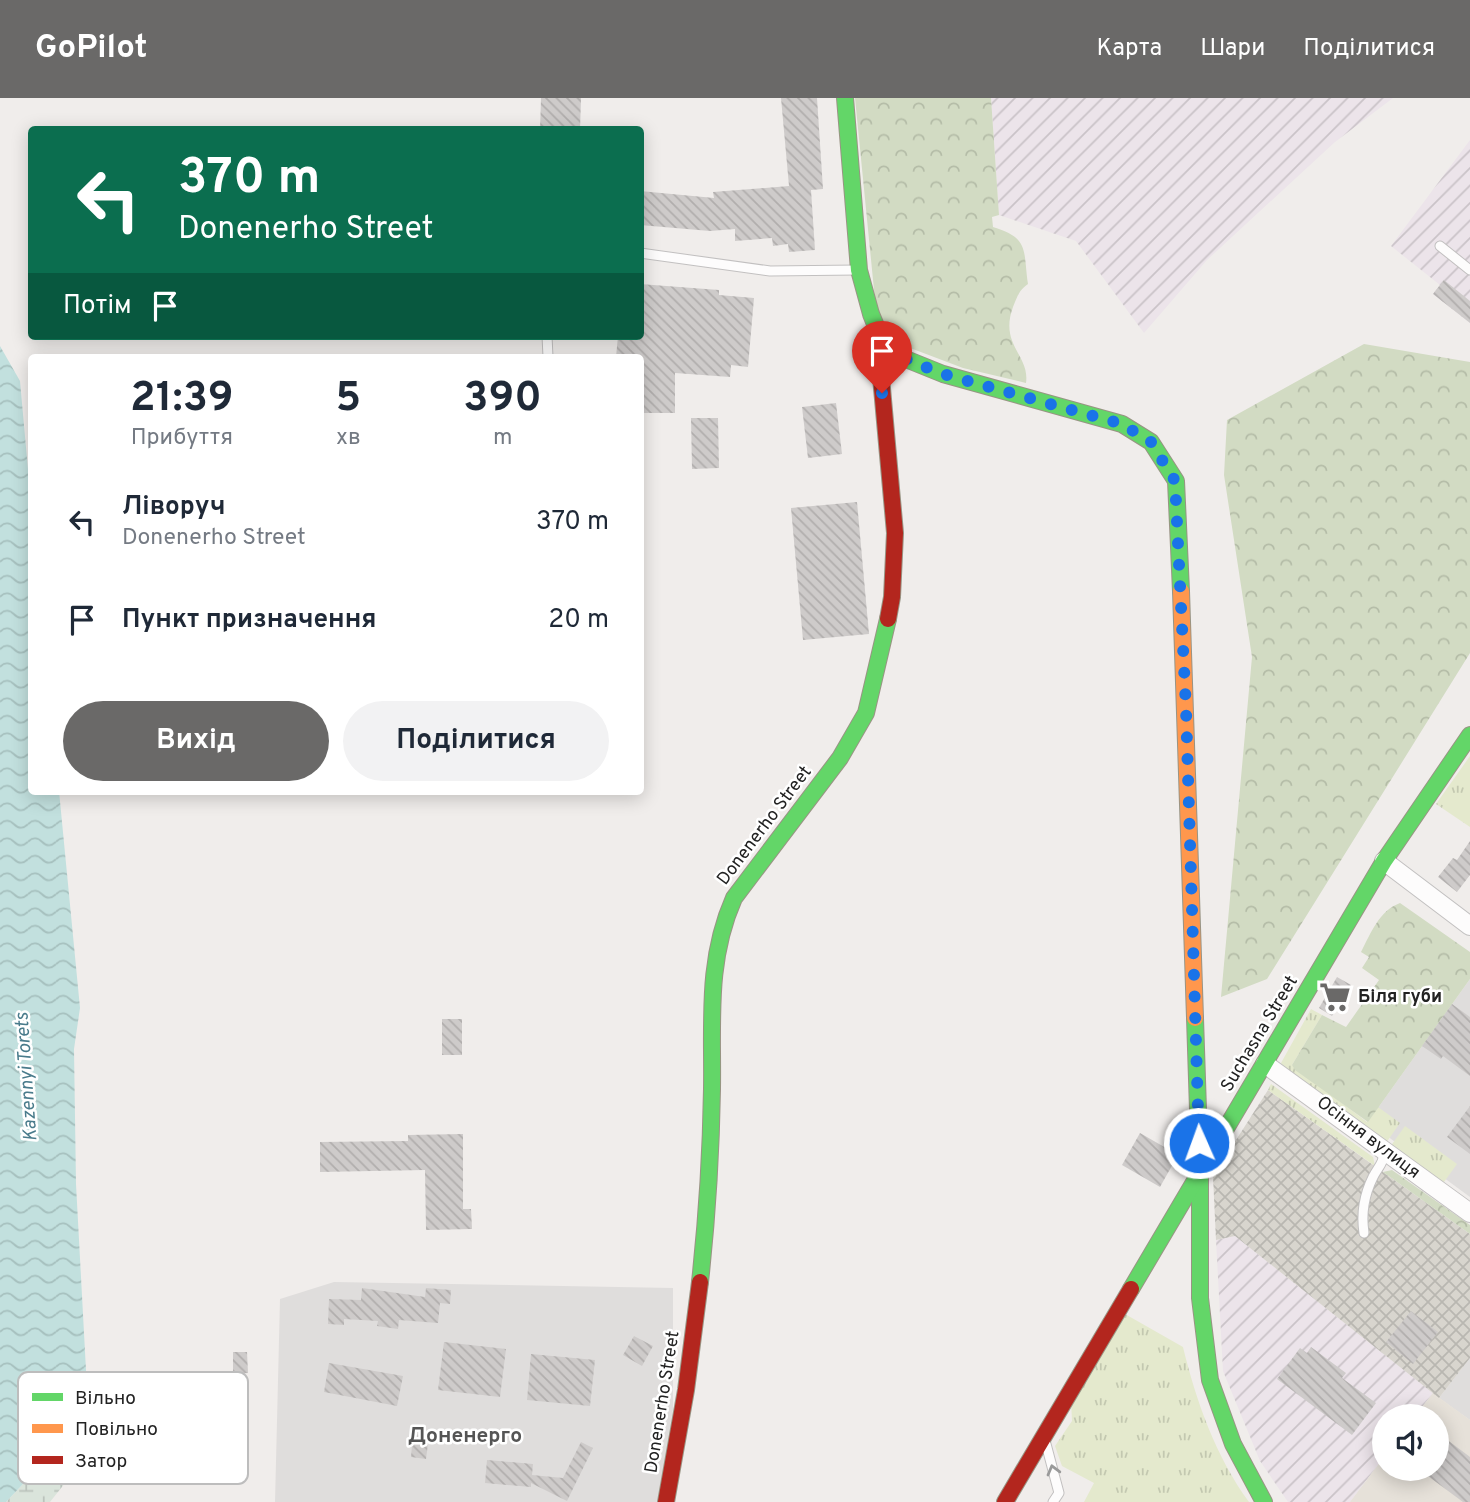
<!DOCTYPE html>
<html lang="uk">
<meta charset="utf-8">
<style>
body{margin:0;font-family:Overpass,sans-serif;background:#f2f2f3;color:#1f2937;height:100vh;display:flex;flex-direction:column;font-size:26px;white-space:nowrap}
*{box-sizing:border-box;margin:0}
p{font-size:23px;color:#747a83}
.icon{flex:none;width:38px;height:38px;fill:none;stroke:currentColor;stroke-width:2;stroke-linecap:round;stroke-linejoin:round}
.map{position:relative;flex:1;overflow:hidden}
.details{position:absolute;left:28px;top:256px;width:616px;height:441px;display:flex;flex-direction:column;background:#fff;border-radius:7px;box-shadow:0 4px 18px #0003}
.details>*{flex:none}
.banner{position:absolute;left:28px;top:28px;width:616px;height:214px;border-radius:7px;box-shadow:0 4px 18px #0003;background:#0b6e4f;color:#fff;overflow:hidden}
.buttons{position:absolute;left:1372px;top:1306px;display:grid;gap:14px}
.buttons a{display:grid;place-items:center;width:77px;height:77px;border-radius:50%;background:#fff;box-shadow:0 4px 18px #0003;font-size:35px}
.pin{position:absolute;display:grid;place-items:center;width:60px;height:60px;color:#fff;margin:-72px -30px;border-radius:50% 50% 50% 0;rotate:-45deg;box-shadow:0 0 7px #0007}
.pin .icon{rotate:45deg}
.me{position:absolute;width:77px;margin:-38px;rotate:358deg;stroke-linejoin:round;filter:drop-shadow(0 0 5px #0008)}
.turn{display:flex;align-items:center;gap:24px;height:147px;padding:0 35px;font-size:32px}
.turn .icon{width:91px;height:91px;stroke-width:2.5}
.turn b{display:block;font-size:49px;line-height:60px}
.then{display:flex;align-items:center;height:66px;padding:0 35px;background:#0003;gap:14px;font-size:26px}
.eta{display:flex;justify-content:space-evenly;align-items:center;height:119px;text-align:center}
.eta b{font-size:42px;font-weight:700;line-height:49px}
.action{display:flex;gap:14px;margin-top:auto;padding:14px 35px}
.action a{flex:1;height:80px;border-radius:42px;background:#6a6968;color:#fff;font-size:28px;font-weight:700;line-height:80px;text-align:center}
.action a+a{background:#f2f2f3;color:#1f2937}
ul{padding:0;list-style:none}
li{display:flex;align-items:center;gap:21px;height:98px;padding:0 35px}
li div{flex:1}
li b{display:block;font-size:26px}
li em{font-style:normal}
header{display:flex;align-items:center;gap:42px;box-sizing:border-box;height:98px;padding:0 35px;background:#6a6968;color:#fff}
header strong{font-size:33px}
nav{display:flex;gap:38px;margin-inline-start:auto;font-size:24px}
.map>svg:first-child{display:block}
.residential{fill:#dfdddc}
.industrial{fill:url(#industrial-furrows)}
.education{fill:#e6e1d9}
.construction{fill:url(#construction-cross-hatch)}
.grass{fill:url(#grass-tufts)}
.forest{fill:url(#forest-crowns)}
.wetland{fill:url(#wetland-marsh)}
.water{fill:url(#water-waves)}
.building{fill:url(#building-back-hatch)}
.lines{fill:none;stroke-linecap:round;stroke-linejoin:round}
.lane-casing{stroke:#c2c0c0;stroke-width:11}
.street-casing{stroke:#c2c0c0;stroke-width:20}
.fast-casing{stroke:#999484;stroke-width:18}
.slow-casing{stroke:#999484;stroke-width:18}
.jam-casing{stroke:#999484;stroke-width:18}
.lane{stroke:#fdfcfc;stroke-width:9}
.street{stroke:#fdfcfc;stroke-width:18}
.fast{stroke:#63d668;stroke-width:16}
.slow{stroke:#ff974d;stroke-width:16}
.jam{stroke:#b3261e;stroke-width:16}
.oneway{stroke:#9a9a9a}
.route{stroke:#1a73e8;stroke-width:12;stroke-dasharray:0 21.6}
.labels{text-anchor:middle;dominant-baseline:central;stroke-width:5;stroke-linejoin:round;paint-order:stroke}
.street-label{font-size:18px;fill:#222;stroke:#fff}
.poi-label{font-size:18px;font-weight:bold;fill:#222;stroke:#fff;text-anchor:start}
.water-label{font-size:19px;font-style:italic;fill:#497b8b;stroke:#fff}
.quarter-label{font-size:21px;font-weight:bold;fill:#555;stroke:#fff}
.key{fill:#fff;stroke:#bdbdbd;stroke-width:2}
.key-label{font-size:19px;fill:#222}
</style>
<header>
<strong>GoPilot</strong>
<nav><a>Карта</a><a>Шари</a><a>Поділитися</a></nav>
</header>
<div class="map">
<svg width="1470" height="1404" viewBox="0 0 1470 1404">
<defs>
<pattern id="industrial-furrows" width="10" height="10" patternUnits="userSpaceOnUse" patternTransform="scale(1.75)"><rect width="10" height="10" fill="#ece4ea"/><path d="M-1 1l2-2M0 10L10 0M9 11l2-2" fill="none" stroke="#cac3c8"/></pattern>
<pattern id="construction-cross-hatch" width="8" height="8" patternUnits="userSpaceOnUse" patternTransform="scale(1.75)"><rect width="8" height="8" fill="#d8d5ce"/><path d="M0 0l8 8M0 8l8-8" fill="none" stroke="#b9b7b1"/></pattern>
<pattern id="grass-tufts" width="24" height="20" patternUnits="userSpaceOnUse" patternTransform="scale(1.75)"><rect width="24" height="20" fill="#e4e9cd"/><path d="M3 7l-1-3M5 7V3M7 7l1-3M15 17l-1-3M17 17v-4M19 17l1-3" fill="none" stroke="#c3c8b0"/></pattern>
<pattern id="forest-crowns" width="20" height="18" patternUnits="userSpaceOnUse" patternTransform="scale(1.75)"><rect width="20" height="18" fill="#d2dbc3"/><path d="M2 6a3 3 0 1 1 6 0M12 15a3 3 0 1 1 6 0" fill="none" stroke="#b4bca7"/></pattern>
<pattern id="wetland-marsh" width="20" height="14" patternUnits="userSpaceOnUse" patternTransform="scale(1.75)"><rect width="20" height="14" fill="#dae4db"/><path d="M1 5h8M5 5V1M11 12h8M15 12V8" fill="none" stroke="#bbc3bc"/></pattern>
<pattern id="water-waves" width="16" height="10" patternUnits="userSpaceOnUse" patternTransform="scale(1.75)"><rect width="16" height="10" fill="#c2e0de"/><path d="M0 5q4-4 8 0t8 0" fill="none" stroke="#a6c0be"/></pattern>
<pattern id="building-back-hatch" width="6" height="6" patternUnits="userSpaceOnUse" patternTransform="scale(1.75)"><rect width="6" height="6" fill="#cecbca"/><path d="M-1 5l2 2M0 0l6 6M5-1l2 2" fill="none" stroke="#b1aead"/></pattern>
</defs>
<rect width="100%" height="100%" fill="#f0edeb"/>
<g class="residential">
<path d="M1470 881V1099L1368 1024Z"/>
<path d="M334 1184 673 1190V1312L657 1404H275L280 1201Z"/>
<path d="M1470 1260V1322L1439 1300Z"/>
</g>
<g class="industrial">
<path d="M991 0H1393L1335 44 1207 162 1144 235 1076 143 999 117Z"/>
<path d="M1470 42V225L1433 196 1440 187 1391 148Z"/>
<path d="M1235 1138 1433 1295 1415 1318H1384V1359L1350 1404H1288L1260 1363 1223 1273 1216 1142Z"/>
</g>
<path class="education" d="M1433 1295 1470 1322V1404H1350L1384 1359V1370H1437V1318H1415Z"/>
<path class="construction" d="M1268 992 1470 1136V1260L1439 1300 1235 1138 1216 1142 1213 1078Z"/>
<g class="grass">
<path d="M1470 658V729L1436 706Z"/>
<path d="M1311 911 1322 917 1292 967 1367 1024 1378 1009 1400 1025 1386 1045 1282 969 1281 965Z"/>
<path d="M1271 986 1373 1059 1375 1068 1268 992Z"/>
<path d="M1405 1028 1457 1066 1444 1084 1438 1087 1390 1049Z"/>
<path d="M1125 1216 1183 1249C1196 1303 1216 1359 1249 1404H1084L1094 1385 1062 1368 1055 1348 1072 1323 1071 1303Z"/>
</g>
<g class="forest">
<path d="M855 0H991L999 117 992 119 993 129C1030 140 1023 153 1028 186 1019 192 1017 199 1013 209 999 247 1030 257 1026 285L963 270 897 245 876 212Z"/>
<path d="M1364 246 1470 264V555L1267 881 1221 899 1252 559 1224 377 1227 322Z"/>
<path d="M1400 805 1470 854V881L1368 1024 1295 972 1292 967 1322 917 1346 929 1379 882 1362 870 1369 859 1361 854C1371 835 1379 813 1400 805Z"/>
<path d="M1392 1072 1470 1127V1136L1383 1074Z"/>
</g>
<path class="wetland" d="M73 1375 50 1404H6L23 1386Z"/>
<path class="water" d="M0 248 20 283 31 405 32 693H59L80 910 74 951 76 1086 89 1328V1359L73 1375 23 1386 6 1404H0Z"/>
<g class="building">
<path d="M541 0H581L580 32H540Z"/>
<path d="M781 0H817L823 91 811 92 815 152 789 154 788 146 773 148 772 140 735 143V131L710 133 640 127V93L714 100 713 94 789 88Z"/>
<path d="M1444 182 1470 203V225L1433 196Z"/>
<path d="M640 186 719 192V197L754 200 748 269 731 267 730 279 675 275V315H640V259H616L618 238H640Z"/>
<path d="M836 305 842 356 808 360 802 309Z"/>
<path d="M691 320H718L719 370 692 371Z"/>
<path d="M857 404 869 536 803 542 791 410Z"/>
<path d="M1470 743V777L1457 794 1438 779 1453 760 1457 762Z"/>
<path d="M1337 879 1351 887 1332 918 1319 910Z"/>
<path d="M1452 906 1470 919V978L1443 958 1441 961 1422 948Z"/>
<rect x="442" y="921" width="20" height="36"/>
<path d="M1470 1008V1056L1447 1039Z"/>
<path d="M1140 1035 1178 1057 1160 1089 1122 1067Z"/>
<path d="M463 1036V1111H471L472 1131 426 1132 425 1072 320 1074V1044L408 1043V1037Z"/>
<path d="M362 1190 425 1199 426 1190 451 1192 450 1206 440 1205 438 1225 399 1222 398 1231 377 1228 378 1223 344 1221V1227L328 1226 329 1201 361 1202Z"/>
<path d="M1411 1213 1438 1234 1413 1266 1386 1244Z"/>
<path d="M634 1238 653 1248 642 1268 623 1257Z"/>
<path d="M444 1244 506 1251 500 1299 438 1292Z"/>
<path d="M1311 1249 1346 1275 1342 1280 1376 1305 1352 1337 1277 1281 1300 1250 1307 1255Z"/>
<path d="M233 1254H247L248 1275 233 1276Z"/>
<path d="M531 1256 595 1262 590 1308 527 1302Z"/>
<path d="M329 1265 403 1278 397 1308 324 1294Z"/>
<path d="M1437 1334 1470 1359V1404H1463L1417 1370H1437Z"/>
<path d="M413 1336 429 1338 426 1361 411 1359Z"/>
<path d="M581 1344 593 1350 567 1403 531 1385V1389L485 1385 487 1362 533 1366 532 1377 563 1380Z"/>
</g>
<g class="lines">
<defs>
<g id="lane">
<path d="M1440 148 1470 172"/>
<path d="M640 155 770 173 857 172"/>
<path d="M547 238 548 259"/>
<path d="M1364 1135C1361 1115 1364 1097 1373 1079 1378 1069 1384 1065 1384 1053"/>
<path d="M1046 1346 1059 1395 1053 1404"/>
</g>
<g id="street">
<path d="M1384 763 1470 828"/>
<path d="M1265 966 1470 1115"/>
</g>
<g id="fast">
<path d="M845 0 859 172 871 216 886 253 943 276 1122 326 1151 344 1176 383 1181 493"/>
<path d="M1195 920 1200 1073V1200L1210 1282 1233 1346 1264 1404"/>
<path d="M700 1184C707 1120 711 1055 712 991 713 924 706 863 734 800L840 660 866 615 888 521"/>
<path d="M1131 1191 1384 763 1470 637"/>
</g>
<path id="slow" d="M1181 493 1195 920"/>
<g id="jam">
<path d="M886 253 881 279 895 435 892 499 888 521"/>
<path d="M666 1404 686 1292 700 1184"/>
<path d="M1005 1404 1131 1191"/>
</g>
</defs>
<use href="#lane" class="lane-casing"/>
<use href="#street" class="street-casing"/>
<use href="#fast" class="fast-casing"/>
<use href="#slow" class="slow-casing"/>
<use href="#jam" class="jam-casing"/>
<use href="#lane" class="lane"/>
<use href="#street" class="street"/>
<use href="#fast" class="fast"/>
<use href="#slow" class="slow"/>
<use href="#jam" class="jam"/>
</g>
<defs><path id="oneway-chevron" d="M-2-3.5L2.5 0L-2 3.5" fill="none" stroke-width="1.6" stroke-linecap="round" stroke-linejoin="round" transform="scale(1.75)"/></defs>
<use class="oneway" href="#oneway-chevron" transform="translate(1053 1372) rotate(-105)"/>
<g class="lines">
<path class="route" d="M882 295 881 279 886 253 943 276 1122 326 1151 344 1175 383 1186 611 1199 1045"/>
</g>
<defs>
<symbol id="supermarket-bare" viewBox="-9 -9 18 18"><path d="M-6-5.5h2.5l.6 2H6L4.5 2H-2.5L-4.4-4H-6ZM-1.5 3.2a1.3 1.3 0 1 0 .1 0ZM3 3.2a1.3 1.3 0 1 0 .1 0Z" fill="#6a6968" stroke="#fff" stroke-width="2.5" paint-order="stroke"/></symbol>
</defs>
<g fill-rule="evenodd">
<use href="#supermarket-bare" x="1313" y="877" width="44" height="44"/>
</g>
<g class="labels">
<g class="street-label">
<text transform="translate(765 728) rotate(-53)">Donenerho Street</text>
<text transform="translate(1260 936) rotate(-59)">Suchasna Street</text>
<text transform="translate(1368 1040) rotate(37)">Осіння вулиця</text>
<text transform="translate(663 1304) rotate(-81)">Donenerho Street</text>
</g>
<g class="poi-label">
<text x="1358" y="899">Біля губи</text>
</g>
<g class="water-label">
<text transform="translate(27 979) rotate(-94)">Kazennyi Torets</text>
</g>
<g class="quarter-label">
<text x="465" y="1338">Доненерго</text>
</g>
</g>
<rect x="18" y="1274" width="230" height="112" rx="10" class="key"/>
<rect x="32" y="1295" width="31" height="8" fill="#63d668"/>
<rect x="32" y="1326" width="31" height="9" fill="#ff974d"/>
<rect x="32" y="1358" width="31" height="8" fill="#b3261e"/>
<g class="key-label">
<text x="75" y="1306">Вільно</text>
<text x="75" y="1337">Повільно</text>
<text x="75" y="1369">Затор</text>
</g>
</svg>
<div class="buttons">
<a><svg class="icon" aria-label="sound" viewBox="0 0 24 24"><path d="M4 9h4l5-4v14l-5-4H4zM17 9q2 3 0 6"/></svg></a>
</div>
<div class="pin" style="left:882px;top:295px;background:#d93025"><svg class="icon" aria-label="arrive" viewBox="0 0 24 24"><path d="M6 21V4h12l-3 4 3 4H6"/></svg></div>
<svg class="me" style="left:1199px;top:1045px" viewBox="-20 -20 40 40"><circle r="17" fill="#1a73e8" stroke="#fff" stroke-width="3"/><path d="M0-11L8 9 0 5-8 9z" fill="#fff"/></svg>
<div class="banner">
<div class="turn"><svg class="icon" aria-label="left" viewBox="0 0 24 24"><path d="M17 20v-9H6M10 6l-5 5 5 5"/></svg><div><b>370 m</b>Donenerho Street</div></div>
<div class="then">Потім<svg class="icon" aria-label="arrive" viewBox="0 0 24 24"><path d="M6 21V4h12l-3 4 3 4H6"/></svg></div>
</div>
<section class="details">
<div class="eta">
<div><b>21:39</b><p>Прибуття</p></div>
<div><b>5</b><p>хв</p></div>
<div><b>390</b><p>m</p></div>
</div>
<ul>
<li><svg class="icon" aria-label="left" viewBox="0 0 24 24"><path d="M17 20v-9H6M10 6l-5 5 5 5"/></svg><div><b>Ліворуч</b><p>Donenerho Street</p></div><em>370 m</em></li>
<li><svg class="icon" aria-label="arrive" viewBox="0 0 24 24"><path d="M6 21V4h12l-3 4 3 4H6"/></svg><div><b>Пункт призначення</b></div><em>20 m</em></li>
</ul>
<div class="action"><a>Вихід</a><a>Поділитися</a></div>
</section>
</div>
